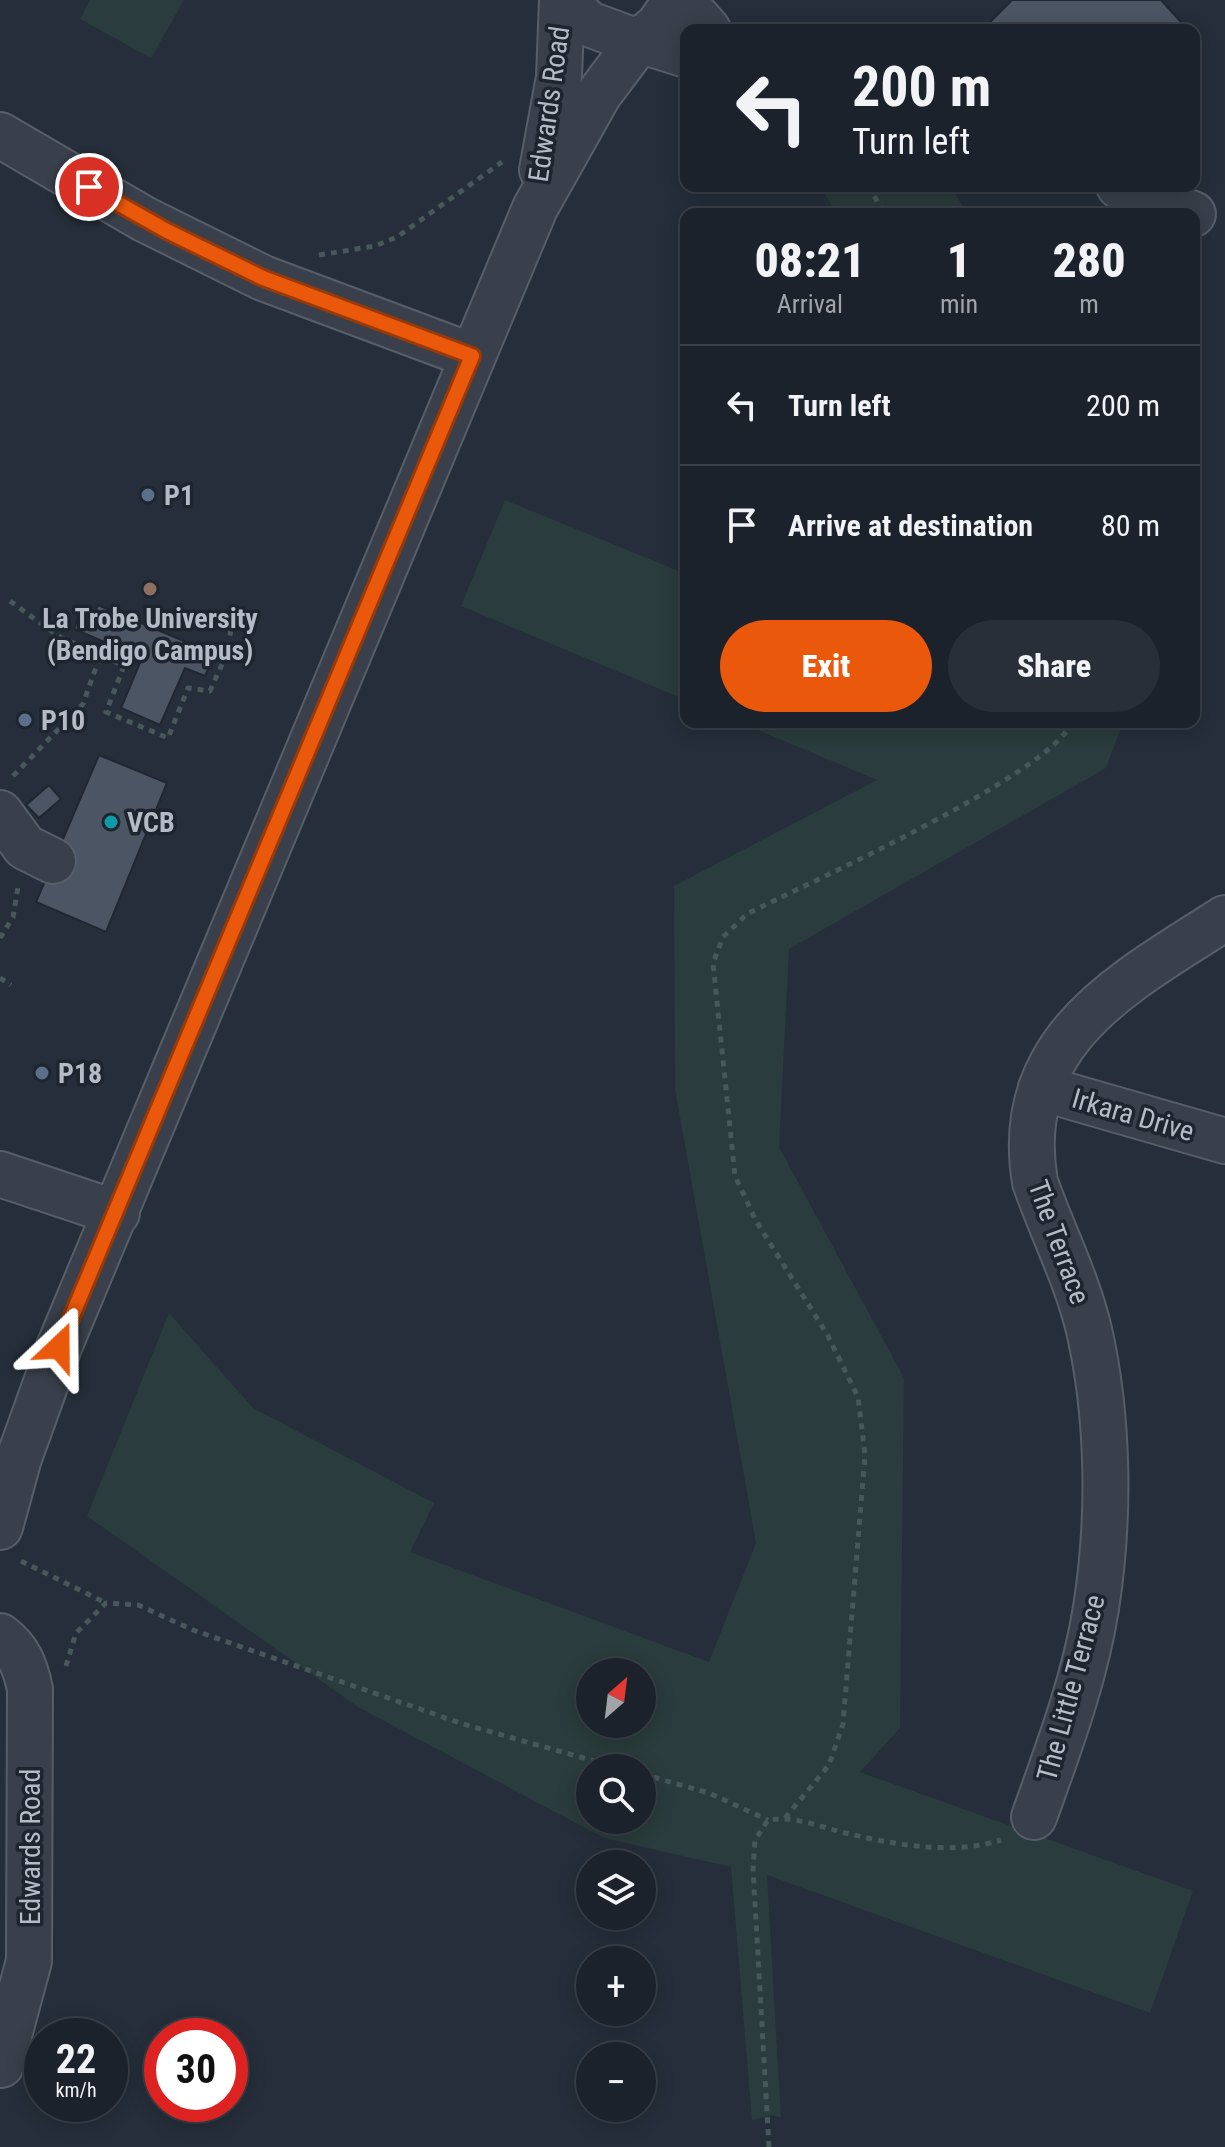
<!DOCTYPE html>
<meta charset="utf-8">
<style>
body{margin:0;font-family:"Roboto Condensed",sans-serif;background:#292f38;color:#f1f3f6;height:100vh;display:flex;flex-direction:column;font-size:30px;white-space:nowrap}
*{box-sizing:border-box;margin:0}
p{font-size:26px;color:#a0a4a9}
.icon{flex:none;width:44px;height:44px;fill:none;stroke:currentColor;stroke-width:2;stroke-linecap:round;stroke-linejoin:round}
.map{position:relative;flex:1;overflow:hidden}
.drawer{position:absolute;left:680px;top:208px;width:520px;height:520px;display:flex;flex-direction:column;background:#1c222c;border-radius:16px;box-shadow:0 4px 20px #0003,0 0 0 2px #3a3f48}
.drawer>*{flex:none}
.top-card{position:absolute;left:680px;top:24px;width:520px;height:168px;border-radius:16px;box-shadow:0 4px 20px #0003,0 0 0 2px #3a3f48;background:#1c222c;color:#f1f3f6;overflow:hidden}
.needle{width:52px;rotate:28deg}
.tools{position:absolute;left:576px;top:1658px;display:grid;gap:16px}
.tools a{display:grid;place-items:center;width:80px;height:80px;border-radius:50%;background:#1c222c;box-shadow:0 4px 20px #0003,0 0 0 2px #3a3f48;font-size:40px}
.speed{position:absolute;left:24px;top:2018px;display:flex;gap:16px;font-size:40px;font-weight:700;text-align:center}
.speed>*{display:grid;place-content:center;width:104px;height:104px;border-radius:50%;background:#1c222c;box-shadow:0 4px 20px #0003,0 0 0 2px #3a3f48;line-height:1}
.speed small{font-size:20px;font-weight:400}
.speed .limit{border:12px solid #d22;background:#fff;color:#111}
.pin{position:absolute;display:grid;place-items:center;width:68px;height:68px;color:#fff;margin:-34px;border:4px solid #fff;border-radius:50%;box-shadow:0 2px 8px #0007}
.me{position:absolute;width:88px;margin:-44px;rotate:23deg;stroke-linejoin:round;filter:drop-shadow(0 0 6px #0008)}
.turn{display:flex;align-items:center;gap:28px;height:168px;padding:0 40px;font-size:36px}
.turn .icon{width:104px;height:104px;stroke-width:2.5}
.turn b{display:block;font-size:56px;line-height:68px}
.eta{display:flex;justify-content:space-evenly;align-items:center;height:136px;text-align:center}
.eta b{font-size:48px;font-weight:800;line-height:56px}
.cta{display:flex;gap:16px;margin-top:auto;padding:16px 40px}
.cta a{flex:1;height:92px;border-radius:48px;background:#ea580c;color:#fff;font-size:32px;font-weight:800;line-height:92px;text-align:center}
.cta a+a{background:#292f38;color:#f1f3f6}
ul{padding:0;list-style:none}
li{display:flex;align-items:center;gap:24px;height:120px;padding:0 40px;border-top:2px solid #3a3f48}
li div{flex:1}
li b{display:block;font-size:30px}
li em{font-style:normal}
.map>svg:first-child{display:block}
.green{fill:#2a3c3d;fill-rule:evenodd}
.building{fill:#4c5563;stroke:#202731;stroke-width:2}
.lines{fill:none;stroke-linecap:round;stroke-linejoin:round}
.minor-casing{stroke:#575e68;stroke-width:48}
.path{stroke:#47575a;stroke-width:5;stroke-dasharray:6 6;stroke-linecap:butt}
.minor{stroke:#39404b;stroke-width:44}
.route-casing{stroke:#983908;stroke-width:20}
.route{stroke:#ea580c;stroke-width:14}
.service-dot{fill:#5c6f8a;stroke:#1e252f;stroke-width:3}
.education-dot{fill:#8d6e63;stroke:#1e252f;stroke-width:3}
.culture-dot{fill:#0f9aa8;stroke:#1e252f;stroke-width:3}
.labels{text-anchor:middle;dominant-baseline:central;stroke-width:7;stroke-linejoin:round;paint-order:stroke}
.street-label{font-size:28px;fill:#b5bbc6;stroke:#1e252f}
.poi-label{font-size:28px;font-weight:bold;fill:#b5bbc6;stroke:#1e252f;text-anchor:start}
</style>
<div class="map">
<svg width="1225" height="2147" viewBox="0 0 1225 2147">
<rect width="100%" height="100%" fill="#252e3a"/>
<g class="green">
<path d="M90 0H184L151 58 80 19Z"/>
<path d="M820 186H950L968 214H837Z"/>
<path d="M505 500 686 574V700L461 606Z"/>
<path d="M739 722H1123L1106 768 789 949 779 1147 904 1378 900 1728 860 1772 1193 1891 1150 2013 767 1875 781 2118 772 2115 752 2120 731 1867 604 1838 358 1707 87 1516 169 1313 253 1408 434 1503 410 1552 709 1662 756 1543 675 1089 674 886 877 780ZM590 1672H642V1724H590ZM590 1768H642V1820H590Z"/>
</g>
<g class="building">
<path d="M1012 0H1161L1181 22 1171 30H982Z"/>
<path d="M98 605 215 654 205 676 185 668 160 725 121 708 142 658 74 629 80 613 92 618Z"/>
<path d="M99 755 167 783 106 932 36 902Z"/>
<path d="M49 785 61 799 39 818 26 805Z"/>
</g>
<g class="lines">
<defs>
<g id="minor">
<path d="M562 0 589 24 638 42 658 26 676 0"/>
<path d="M682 0 708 30"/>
<path d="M642 41 686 55"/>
<path d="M0 135 144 219 263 278 472 356"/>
<path d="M542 170 559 77 562 0"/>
<path d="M1119 186 1193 214"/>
<path d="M0 813 25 847 53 861"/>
<path d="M1041 1088 1225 1141"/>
<path d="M0 1174 117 1213"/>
<path d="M0 1527 19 1458 59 1347 535 208 599 94 638 42"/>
<path d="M0 1636C19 1650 25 1666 30 1689L29 1961 1 2065"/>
<path d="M1034 1817C1058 1750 1085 1679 1096 1608 1110 1519 1109 1418 1089 1330 1077 1279 1052 1231 1035 1182 1011 1040 1124 983 1225 918"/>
</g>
</defs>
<use href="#minor" class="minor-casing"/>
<g class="path">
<path d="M868 186 885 214"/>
<path d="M319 255 375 246 397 237 502 162"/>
<path d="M10 601 58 636 124 666 106 712 168 738 188 688 210 691 228 651 231 628"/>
<path d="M13 776 83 704 100 656"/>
<path d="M0 938 13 917 18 887"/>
<path d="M0 978 11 985"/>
<path d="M21 1561 106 1603"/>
<path d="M66 1666 76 1633 106 1603 138 1605 193 1630 463 1724 619 1768"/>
<path d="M642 1774 709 1793 768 1820"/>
<path d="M785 1818 829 1765 843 1724 865 1455 858 1397 827 1334 756 1221 735 1176 713 963 723 937 747 914C808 883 1050 775 1072 722"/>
<path d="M769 2147 753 1869 755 1840 768 1820C793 1816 816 1825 841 1832 892 1844 950 1856 1001 1840"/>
</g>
<use href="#minor" class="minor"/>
</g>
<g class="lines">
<defs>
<path id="route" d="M59 1347 472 356 263 278 167 231 89 187"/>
</defs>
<use href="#route" class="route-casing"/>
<use href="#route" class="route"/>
</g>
<g class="service-dot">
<circle cx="148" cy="495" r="8"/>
<circle cx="25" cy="720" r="8"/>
<circle cx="42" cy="1073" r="8"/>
</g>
<circle class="education-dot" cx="150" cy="589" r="8"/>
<circle class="culture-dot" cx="111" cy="822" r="8"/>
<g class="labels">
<g class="street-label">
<text transform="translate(549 104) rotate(-82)">Edwards Road</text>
<text transform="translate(1133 1115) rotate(16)">Irkara Drive</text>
<text transform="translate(1059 1242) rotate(70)">The Terrace</text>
<text transform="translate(1071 1688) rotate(-75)">The Little Terrace</text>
<text transform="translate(30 1847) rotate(-90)">Edwards Road</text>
</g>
<g class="poi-label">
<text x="164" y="495">P1</text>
<text x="150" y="618" text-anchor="middle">La Trobe University<tspan x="150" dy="32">(Bendigo Campus)</tspan></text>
<text x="41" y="720">P10</text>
<text x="127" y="822">VCB</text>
<text x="58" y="1073">P18</text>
</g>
</g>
</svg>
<div class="tools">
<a><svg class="needle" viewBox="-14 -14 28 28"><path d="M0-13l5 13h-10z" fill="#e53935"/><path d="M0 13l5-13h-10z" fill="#a0a4a9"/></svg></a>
<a><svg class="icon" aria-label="search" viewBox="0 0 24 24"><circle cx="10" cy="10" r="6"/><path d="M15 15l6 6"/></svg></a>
<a><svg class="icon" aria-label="layers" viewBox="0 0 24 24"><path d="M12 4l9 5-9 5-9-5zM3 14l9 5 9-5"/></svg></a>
<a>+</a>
<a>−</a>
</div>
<div class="speed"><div>22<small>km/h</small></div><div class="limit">30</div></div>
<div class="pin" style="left:89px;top:187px;background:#d93025"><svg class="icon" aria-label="arrive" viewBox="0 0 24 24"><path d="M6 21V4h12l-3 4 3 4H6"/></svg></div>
<svg class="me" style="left:59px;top:1347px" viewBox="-20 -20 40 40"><path d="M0-17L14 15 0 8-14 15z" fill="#ea580c" stroke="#fff" stroke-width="4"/></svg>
<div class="top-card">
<div class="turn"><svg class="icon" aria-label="left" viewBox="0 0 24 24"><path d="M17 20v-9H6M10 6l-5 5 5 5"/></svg><div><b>200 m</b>Turn left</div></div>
</div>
<section class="drawer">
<div class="eta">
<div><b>08:21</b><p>Arrival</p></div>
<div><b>1</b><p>min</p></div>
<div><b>280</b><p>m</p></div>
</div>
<ul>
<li><svg class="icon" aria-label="left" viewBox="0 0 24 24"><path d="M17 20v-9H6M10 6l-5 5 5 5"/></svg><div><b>Turn left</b></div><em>200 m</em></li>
<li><svg class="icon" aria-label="arrive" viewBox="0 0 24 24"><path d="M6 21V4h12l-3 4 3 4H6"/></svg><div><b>Arrive at destination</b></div><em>80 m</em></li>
</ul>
<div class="cta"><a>Exit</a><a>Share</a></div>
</section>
</div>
